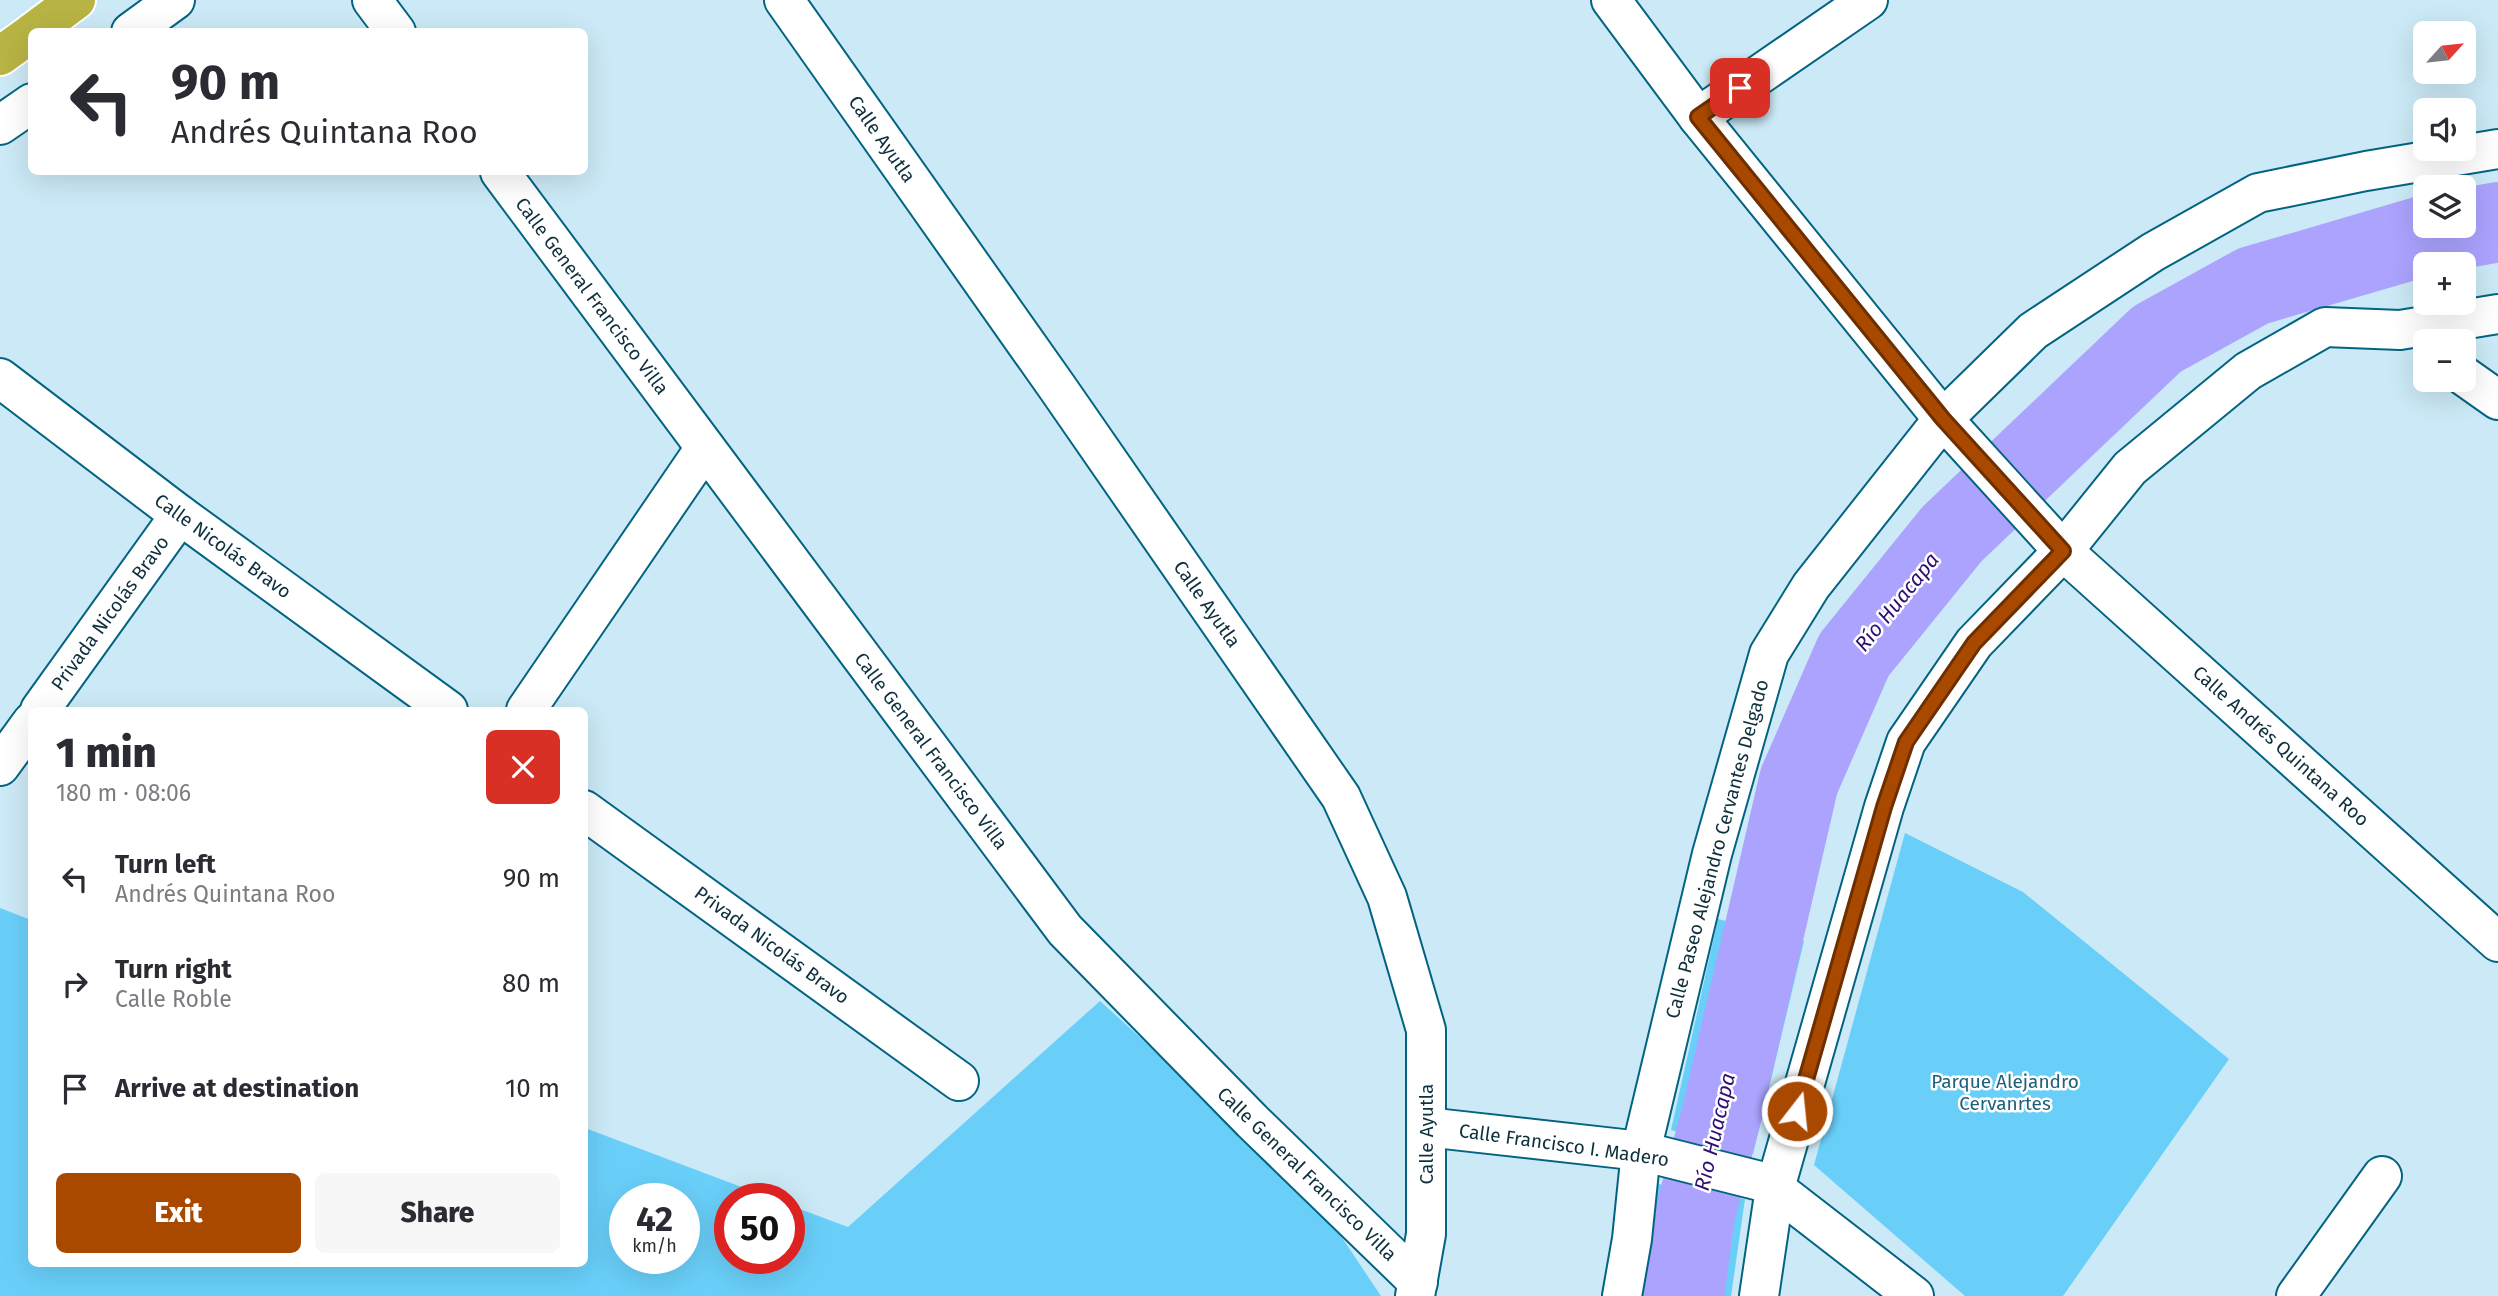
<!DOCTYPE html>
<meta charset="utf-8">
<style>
body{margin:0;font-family:"Fira Sans",sans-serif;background:#f7f7f7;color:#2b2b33;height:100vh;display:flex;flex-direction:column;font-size:26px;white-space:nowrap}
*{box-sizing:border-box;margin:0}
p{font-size:23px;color:#7c7c81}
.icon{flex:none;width:38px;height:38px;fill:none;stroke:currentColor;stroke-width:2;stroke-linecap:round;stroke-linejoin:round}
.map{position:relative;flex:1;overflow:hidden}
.drawer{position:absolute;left:28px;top:707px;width:560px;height:560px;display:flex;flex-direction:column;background:#fff;border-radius:10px;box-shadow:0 7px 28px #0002}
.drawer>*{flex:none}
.guide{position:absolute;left:28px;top:28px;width:560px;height:147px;border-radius:10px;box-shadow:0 7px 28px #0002;background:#fff;color:#2b2b33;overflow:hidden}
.needle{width:46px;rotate:63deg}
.buttons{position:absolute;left:2413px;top:21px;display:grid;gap:14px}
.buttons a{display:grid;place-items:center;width:63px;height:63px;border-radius:10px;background:#fff;box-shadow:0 7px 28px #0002;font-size:35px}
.speed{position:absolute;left:609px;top:1183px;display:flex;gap:14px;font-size:35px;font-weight:700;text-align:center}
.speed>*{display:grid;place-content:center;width:91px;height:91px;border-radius:50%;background:#fff;box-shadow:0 7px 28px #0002;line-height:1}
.speed small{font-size:18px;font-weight:400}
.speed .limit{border:10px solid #d22;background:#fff;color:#111}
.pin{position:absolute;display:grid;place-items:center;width:60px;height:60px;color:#fff;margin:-30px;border-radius:14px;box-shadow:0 4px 10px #0006}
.me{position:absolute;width:77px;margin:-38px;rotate:16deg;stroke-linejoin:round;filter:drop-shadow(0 0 5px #0008)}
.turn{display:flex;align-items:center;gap:24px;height:147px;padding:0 28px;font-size:32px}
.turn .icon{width:91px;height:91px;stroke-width:2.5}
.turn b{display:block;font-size:49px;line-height:60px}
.round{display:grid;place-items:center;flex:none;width:74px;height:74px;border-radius:10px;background:#f7f7f7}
.head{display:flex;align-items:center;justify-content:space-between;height:119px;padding:0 28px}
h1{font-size:42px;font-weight:800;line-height:52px}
.button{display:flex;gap:14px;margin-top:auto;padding:14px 28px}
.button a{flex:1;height:80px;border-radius:10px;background:#a94900;color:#fff;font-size:28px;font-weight:800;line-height:80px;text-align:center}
.button a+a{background:#f7f7f7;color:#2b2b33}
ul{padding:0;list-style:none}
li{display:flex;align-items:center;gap:21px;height:105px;padding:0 28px}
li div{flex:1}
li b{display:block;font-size:26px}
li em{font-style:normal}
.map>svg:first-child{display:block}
.green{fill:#69cff9;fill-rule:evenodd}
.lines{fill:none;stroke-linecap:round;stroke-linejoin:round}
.river{stroke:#aba3fe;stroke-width:80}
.street-casing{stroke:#036482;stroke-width:42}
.secondary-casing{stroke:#036482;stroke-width:42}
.highway-casing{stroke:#fff;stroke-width:42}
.street{stroke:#fff;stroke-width:38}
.secondary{stroke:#fff;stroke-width:38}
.highway{stroke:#b8b443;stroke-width:38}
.route-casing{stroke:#6e2f00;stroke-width:18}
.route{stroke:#a94900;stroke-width:12}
.labels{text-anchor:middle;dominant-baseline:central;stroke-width:5;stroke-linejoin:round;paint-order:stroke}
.street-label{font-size:19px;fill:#0e2f3c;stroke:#fff}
.park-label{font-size:19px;fill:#1d6079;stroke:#fff}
.water-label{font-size:21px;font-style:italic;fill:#2f0f74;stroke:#fff}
</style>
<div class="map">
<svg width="2498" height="1296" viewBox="0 0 2498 1296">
<rect width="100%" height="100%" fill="#cbe9f6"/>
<g class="green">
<path d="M1905 833 2023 892 2229 1059 2063 1296H1965L1814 1165Z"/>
<path d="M0 908 31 920 32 1264H584L585 1128 773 1199H730V1258H789V1205L848 1227 1100 1001 1313 1194 1381 1296H0ZM625 1199H684V1258H625Z"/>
<path d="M1718 919 1804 941 1753 1154 1671 1130Z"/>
<path d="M1653 1183 1745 1199 1731 1296H1637Z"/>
</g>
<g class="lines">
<path class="river" d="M1684 1296 1695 1214 1722 1113 1799 781 1854 655 1952 534 2157 339 2253 286 2427 235 2498 222"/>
<defs>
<g id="street">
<path d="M372 0 396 32"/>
<path d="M1611 0 1698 117 1943 419 2063 551 2498 942"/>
<path d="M1698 117 1868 0"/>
<path d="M500 172 1065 930 1252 1121 1418 1282"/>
<path d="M2464 376 2498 400"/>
<path d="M0 378 180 515 448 710"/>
<path d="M40 710 180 515"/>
<path d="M526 710 705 448"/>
<path d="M0 766 32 722"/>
<path d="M584 810 959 1081"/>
<path d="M1426 1127 1641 1151"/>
<path d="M2296 1296 2382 1176"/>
</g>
<g id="secondary">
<path d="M784 0 1057 387 1341 797 1387 897 1426 1030V1234L1415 1296"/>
<path d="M131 32 175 0"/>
<path d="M0 125 32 103"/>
<path d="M1641 1151 1768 1183 1914 1296"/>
<path d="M1622 1296 1632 1239 1641 1151 1712 854 1769 654 1811 586 1943 419 2033 331 2153 252 2258 193 2366 171 2498 149"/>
<path d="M1759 1296 1775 1188 1884 807 1906 742 1974 643 2063 551 2130 468 2248 371 2325 327 2400 330 2498 314"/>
</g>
<g id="highway">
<path d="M33 32 76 0"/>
<path d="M0 56 32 33"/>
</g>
</defs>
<use href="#street" class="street-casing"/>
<use href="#secondary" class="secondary-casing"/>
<use href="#highway" class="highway-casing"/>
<use href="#street" class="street"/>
<use href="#secondary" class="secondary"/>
<use href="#highway" class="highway"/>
</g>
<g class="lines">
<defs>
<path id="route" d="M1740 88 1698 117 1943 419 2063 551 1974 643 1906 742 1884 807 1797 1111"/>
</defs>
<use href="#route" class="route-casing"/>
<use href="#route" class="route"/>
</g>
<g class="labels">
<g class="street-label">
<text transform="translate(882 139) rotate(55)">Calle Ayutla</text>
<text transform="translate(592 296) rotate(53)">Calle General Francisco Villa</text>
<text transform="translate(223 546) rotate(36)">Calle Nicolás Bravo</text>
<text transform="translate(1207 604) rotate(55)">Calle Ayutla</text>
<text transform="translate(110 613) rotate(-54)">Privada Nicolás Bravo</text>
<text transform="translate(2281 746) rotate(42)">Calle Andrés Quintana Roo</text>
<text transform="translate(931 751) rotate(53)">Calle General Francisco Villa</text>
<text transform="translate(1717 849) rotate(-75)">Calle Paseo Alejandro Cervantes Delgado</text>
<text transform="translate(772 945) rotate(36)">Privada Nicolás Bravo</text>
<text transform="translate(1426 1134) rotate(-90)">Calle Ayutla</text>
<text transform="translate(1564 1145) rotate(8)">Calle Francisco I. Madero</text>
<text transform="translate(1307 1174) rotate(44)">Calle General Francisco Villa</text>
</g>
<g class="park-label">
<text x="2005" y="1081">Parque Alejandro<tspan x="2005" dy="22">Cervanrtes</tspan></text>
</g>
<g class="water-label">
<text transform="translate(1897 602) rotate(-51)">Río Huacapa</text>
<text transform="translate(1715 1132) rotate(-77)">Río Huacapa</text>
</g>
</g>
</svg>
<div class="buttons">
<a><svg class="needle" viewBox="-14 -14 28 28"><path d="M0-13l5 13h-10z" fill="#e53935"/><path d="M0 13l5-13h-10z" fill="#7c7c81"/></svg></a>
<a><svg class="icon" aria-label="sound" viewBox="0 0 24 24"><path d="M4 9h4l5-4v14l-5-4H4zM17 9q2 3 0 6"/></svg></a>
<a><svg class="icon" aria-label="layers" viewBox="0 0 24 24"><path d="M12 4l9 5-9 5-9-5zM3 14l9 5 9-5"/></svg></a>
<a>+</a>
<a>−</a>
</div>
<div class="speed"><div>42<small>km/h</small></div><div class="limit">50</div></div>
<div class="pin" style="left:1740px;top:88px;background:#d93025"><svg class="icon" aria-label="arrive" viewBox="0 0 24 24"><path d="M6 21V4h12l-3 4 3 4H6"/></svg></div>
<svg class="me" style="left:1797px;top:1111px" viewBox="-20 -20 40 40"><circle r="17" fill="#a94900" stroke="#fff" stroke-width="3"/><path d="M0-11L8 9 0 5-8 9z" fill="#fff"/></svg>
<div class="guide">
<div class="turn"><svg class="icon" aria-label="left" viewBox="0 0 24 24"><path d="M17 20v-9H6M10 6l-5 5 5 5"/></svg><div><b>90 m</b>Andrés Quintana Roo</div></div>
</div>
<section class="drawer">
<div class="head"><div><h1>1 min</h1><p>180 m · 08:06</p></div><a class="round" style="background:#d93025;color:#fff"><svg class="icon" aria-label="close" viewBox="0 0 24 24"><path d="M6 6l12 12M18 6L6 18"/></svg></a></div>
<ul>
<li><svg class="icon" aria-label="left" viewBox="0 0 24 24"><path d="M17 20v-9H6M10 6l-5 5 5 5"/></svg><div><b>Turn left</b><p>Andrés Quintana Roo</p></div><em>90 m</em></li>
<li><svg class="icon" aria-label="right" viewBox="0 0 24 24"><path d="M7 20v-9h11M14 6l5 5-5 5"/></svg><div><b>Turn right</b><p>Calle Roble</p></div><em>80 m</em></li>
<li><svg class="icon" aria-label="arrive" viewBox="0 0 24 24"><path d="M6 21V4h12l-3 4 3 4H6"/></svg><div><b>Arrive at destination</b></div><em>10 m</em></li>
</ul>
<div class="button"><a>Exit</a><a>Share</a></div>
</section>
</div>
